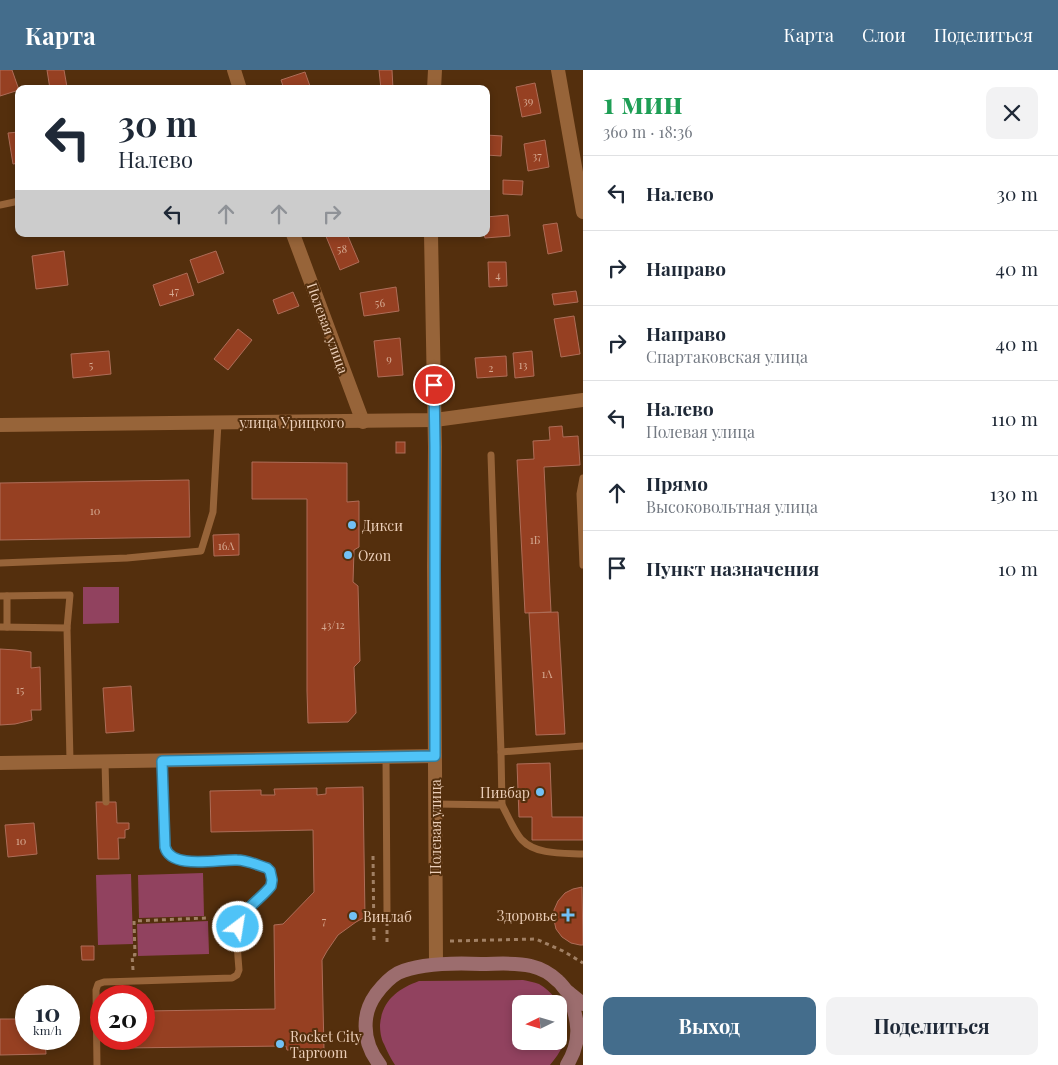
<!DOCTYPE html>
<html lang="ru">
<meta charset="utf-8">
<style>
body{margin:0;font-family:"Playfair Display",serif;background:#f2f2f3;color:#1f2937;height:100vh;display:flex;flex-direction:column;font-size:19px;white-space:nowrap}
*{box-sizing:border-box;margin:0}
p{font-size:16px;color:#747a83}
.icon{flex:none;width:28px;height:28px;fill:none;stroke:currentColor;stroke-width:2;stroke-linecap:round;stroke-linejoin:round}
.map{position:relative;flex:1;overflow:hidden}
.panel{display:flex;flex-direction:column;background:#fff;width:475px}
.panel>*{flex:none}
.banner{position:absolute;left:15px;top:15px;width:475px;height:152px;border-radius:10px;box-shadow:0 2px 8px #0003;background:#fff;color:#1f2937;overflow:hidden}
.needle{width:32px;rotate:265deg}
.fabs{position:absolute;left:512px;top:925px;display:grid;gap:10px}
.fabs a{display:grid;place-items:center;width:55px;height:55px;border-radius:10px;background:#fff;box-shadow:0 2px 8px #0003;font-size:25px}
.speed{position:absolute;left:15px;top:915px;display:flex;gap:10px;font-size:25px;font-weight:700;text-align:center}
.speed>*{display:grid;place-content:center;width:65px;height:65px;border-radius:50%;background:#fff;box-shadow:0 2px 8px #0003;line-height:1}
.speed small{font-size:12px;font-weight:400}
.speed .limit{border:8px solid #d22;background:#fff;color:#111}
.pin{position:absolute;display:grid;place-items:center;width:42px;height:42px;color:#fff;margin:-21px;border:2px solid #fff;border-radius:50%;box-shadow:0 1px 5px #0007}
.me{position:absolute;width:55px;margin:-28px;rotate:31deg;stroke-linejoin:round;filter:drop-shadow(0 0 4px #0008)}
.turn{display:flex;align-items:center;gap:18px;height:105px;padding:0 20px;font-size:22px}
.turn .icon{width:65px;height:65px;stroke-width:2.5}
.turn b{display:block;font-size:35px;line-height:42px}
.lanes{display:flex;align-items:center;height:48px;padding:0 20px;background:#0003;justify-content:center;gap:25px;direction:ltr}
.lanes .off{opacity:.35}
.round{display:grid;place-items:center;flex:none;width:52px;height:52px;border-radius:10px;background:#f2f2f3}
.summary{display:flex;align-items:center;justify-content:space-between;height:85px;padding:0 20px}
h1{font-size:30px;font-weight:700;line-height:38px;color:#1e9e55}
.cta{display:flex;gap:10px;margin-top:auto;padding:10px 20px}
.cta a{flex:1;height:58px;border-radius:10px;background:#446d8c;color:#fff;font-size:20px;font-weight:700;line-height:58px;text-align:center}
.cta a+a{background:#f2f2f3;color:#1f2937}
ul{padding:0;list-style:none}
li{display:flex;align-items:center;gap:15px;height:75px;padding:0 20px;border-top:1px solid #e0e1e3}
li div{flex:1}
li b{display:block;font-size:19px}
li em{font-style:normal}
header{display:flex;align-items:center;gap:30px;box-sizing:border-box;height:70px;padding:0 25px;background:#446d8c;color:#fff}
header strong{font-size:24px}
nav{display:flex;gap:28px;margin-inline-start:auto;font-size:18px}
main{display:flex;flex:1;min-height:0}
.map>svg:first-child{display:block}
.green{fill:#91425f;fill-rule:evenodd}
.building{fill:#964022;stroke:#ae6d58}
.lines{fill:none;stroke-linecap:round;stroke-linejoin:round}
.path{stroke:#a18064;stroke-width:3;stroke-dasharray:4 4;stroke-linecap:butt}
.service{stroke:#976439;stroke-width:7}
.minor{stroke:#976439;stroke-width:14}
.secondary{stroke:#9c6d6e;stroke-width:14}
.route-casing{stroke:#337fa1;stroke-width:12}
.route{stroke:#4fc3f7;stroke-width:9}
.poi-dot{fill:#72c1f5;stroke:#542f0d;stroke-width:2}
.labels{text-anchor:middle;dominant-baseline:central;stroke-width:4;stroke-linejoin:round;paint-order:stroke}
.number-label{font-size:11px;fill:#d6aa92}
.street-label{font-size:14px;fill:#ebceb8;stroke:#542f0d}
.poi-label{font-size:14px;fill:#ebceb8;stroke:#542f0d;text-anchor:start}
</style>
<header>
<strong>Карта</strong>
<nav><a>Карта</a><a>Слои</a><a>Поделиться</a></nav>
</header>
<main>
<div class="map">
<svg width="583" height="995" viewBox="0 0 583 995">
<rect width="100%" height="100%" fill="#542f0d"/>
<g class="green">
<path d="M83 517H119V553L83 554Z"/>
<path d="M203 803 204 846 139 848 138 805Z"/>
<path d="M131 804 133 874 98 875 96 805Z"/>
<path d="M208 851 209 884 138 886 137 854Z"/>
<path d="M523 910C528 911 534 912 539 914 560 926 571 952 563 975 560 982 555 989 550 995H395C391 989 387 981 384 974 381 969 380 961 380 955 382 930 398 919 419 911ZM521 934H559V971H521Z"/>
</g>
<g class="building">
<path d="M0 0H12L19 20 0 26Z"/>
<path d="M47 0H64L67 17 50 19Z"/>
<path d="M379 0H392L393 19H381Z"/>
<path d="M305 2 311 19H284L281 10Z"/>
<path d="M535 13 541 43 522 47 516 17Z"/>
<path d="M19 62V93L13 94 8 63Z"/>
<path d="M486 65 502 66 501 86 486 85Z"/>
<path d="M545 70 549 97 528 101 524 74Z"/>
<path d="M503 110 523 111 522 125 503 124Z"/>
<path d="M508 145 510 166 485 168 484 164H486V147Z"/>
<path d="M557 153 562 181 548 184 543 155Z"/>
<path d="M325 164H347L359 192 340 200Z"/>
<path d="M64 181 68 215 36 219 32 186Z"/>
<path d="M216 181 224 203 198 213 190 190Z"/>
<path d="M488 192H506L507 216 489 217Z"/>
<path d="M187 203 194 225 160 236 153 215Z"/>
<path d="M396 217 399 241 364 246 360 223Z"/>
<path d="M576 221 578 232 554 235 552 224Z"/>
<path d="M293 222 299 236 278 244 273 230Z"/>
<path d="M574 246 580 284 561 287 554 249Z"/>
<path d="M238 259 252 270 228 300 214 289Z"/>
<path d="M400 268 403 305 378 307 374 271Z"/>
<path d="M109 281 111 304 73 308 71 284Z"/>
<path d="M532 281 534 306 515 308 513 283Z"/>
<path d="M506 286 507 306 477 308 475 288Z"/>
<path d="M562 356 563 367 578 366 580 395 544 397 551 542 525 543 517 390 534 389 533 371 550 370 549 357Z"/>
<rect x="396" y="372" width="9" height="11"/>
<path d="M252 392 347 393V432L359 431V477L354 480 353 512 358 516 360 591 354 597 356 643 348 652 308 653 307 621V429H252Z"/>
<path d="M189 410 190 467 0 470V413Z"/>
<path d="M239 464V485L214 486 213 465Z"/>
<path d="M558 542 565 664 536 665 529 543Z"/>
<path d="M0 579 16 580 31 582V598L40 597 41 640H31L32 650 15 654 0 655Z"/>
<path d="M131 616 134 661 106 663 103 618Z"/>
<path d="M550 693 552 747H583V770H532V747H519L517 694Z"/>
<path d="M363 717 365 847 356 852 338 865 327 881 322 890 324 980H287L286 976 122 978V969H144V941L275 939 274 855 283 854 314 822 313 760 211 762 210 721 261 720V725H275L274 719 317 718V725L326 724V718Z"/>
<path d="M96 732H116L117 753H129V759L125 760V768H118L119 789H98Z"/>
<path d="M34 753 37 784 8 787 5 755Z"/>
<path d="M582 817 583 875H580L571 873 562 867 556 859 554 850V840L558 831 565 823 573 819Z"/>
<path d="M81 876H94V890H82Z"/>
<path d="M0 949H26V969H45L46 984 0 985Z"/>
</g>
<g class="lines">
<g class="path">
<path d="M373 786 374 873"/>
<path d="M387 852V872"/>
<path d="M450 871 536 869 563 881 583 893"/>
<path d="M133 900 132 885H135L134 851 207 848"/>
</g>
<g class="service">
<path d="M0 135 19 131"/>
<path d="M491 385 501 682"/>
<path d="M583 408 580 424 583 495"/>
<path d="M0 493 127 488 201 481 213 442 218 353"/>
<path d="M0 526 70 525 67 558"/>
<path d="M0 557 67 558 70 691"/>
<path d="M7 557V526"/>
<path d="M386 687 387 841"/>
<path d="M105 691 106 732"/>
<path d="M435 734 502 735C507 744 515 763 522 770 536 785 564 783 583 784"/>
<path d="M502 735 501 682 583 676"/>
<path d="M97 995 96 920 98 914 104 912 232 908 237 905 239 900C238 885 234 856 243 844 250 834 263 827 271 816L272 810 271 801C261 794 244 790 233 790 223 790 213 790 204 791 190 791 170 794 165 777L162 691"/>
</g>
<g class="minor">
<path d="M234 0 240 19"/>
<path d="M558 0 583 142"/>
<path d="M434 19 435 0"/>
<path d="M293 164 363 352"/>
<path d="M431 164 435 377 434 497 436 894"/>
<path d="M0 355 435 350 583 330"/>
<path d="M0 693 435 686"/>
</g>
<g class="secondary">
<path d="M380 995C369 981 364 966 366 949 367 940 371 931 376 924 382 916 389 908 398 903 420 893 458 893 481 894 498 894 515 892 531 896 540 898 551 904 558 911 562 914 564 919 568 922 573 926 578 930 583 934"/>
<path d="M567 995C583 969 578 949 568 922"/>
</g>
</g>
<g class="lines">
<defs>
<path id="route" d="M238 857C242 839 260 830 271 816L272 810 270 801 267 798C257 795 247 790 237 790 218 789 171 800 165 777L162 691 435 686V377L434 315"/>
</defs>
<use href="#route" class="route-casing"/>
<use href="#route" class="route"/>
</g>
<g class="poi-dot">
<circle cx="352" cy="455" r="5"/>
<circle cx="348" cy="485" r="5"/>
<circle cx="540" cy="722" r="5"/>
<path d="M565.5 837.5h5v5h5v5h-5v5h-5v-5h-5v-5h5z"/>
<circle cx="353" cy="846" r="5"/>
<circle cx="280" cy="974" r="5"/>
</g>
<g class="labels">
<g class="number-label">
<text x="528" y="30">39</text>
<text x="537" y="85">37</text>
<text x="342" y="178">58</text>
<text x="498" y="204">4</text>
<text x="174" y="220">47</text>
<text x="380" y="232">56</text>
<text x="389" y="288">9</text>
<text x="91" y="294">5</text>
<text x="523" y="294">13</text>
<text x="491" y="297">2</text>
<text x="95" y="440">10</text>
<text x="535" y="469">1Б</text>
<text x="226" y="475">16А</text>
<text x="333" y="554">43/12</text>
<text x="547" y="603">1А</text>
<text x="20" y="619">15</text>
<text x="21" y="770">10</text>
<text x="324" y="850">7</text>
</g>
<g class="street-label">
<text transform="translate(328 258) rotate(70)">Полевая улица</text>
<text x="292" y="352">улица Урицкого</text>
<text transform="translate(435 757) rotate(-90)">Полевая улица</text>
</g>
<g class="poi-label">
<text x="362" y="455">Дикси</text>
<text x="358" y="485">Ozon</text>
<text x="530" y="722" text-anchor="end">Пивбар</text>
<text x="557" y="845" text-anchor="end">Здоровье</text>
<text x="363" y="846">Винлаб</text>
<text x="290" y="966">Rocket City<tspan x="290" dy="16">Taproom</tspan></text>
</g>
</g>
</svg>
<div class="fabs">
<a><svg class="needle" viewBox="-14 -14 28 28"><path d="M0-13l5 13h-10z" fill="#e53935"/><path d="M0 13l5-13h-10z" fill="#747a83"/></svg></a>
</div>
<div class="speed"><div>10<small>km/h</small></div><div class="limit">20</div></div>
<div class="pin" style="left:434px;top:315px;background:#d93025"><svg class="icon" aria-label="arrive" viewBox="0 0 24 24"><path d="M6 21V4h12l-3 4 3 4H6"/></svg></div>
<svg class="me" style="left:238px;top:857px" viewBox="-20 -20 40 40"><circle r="17" fill="#4fc3f7" stroke="#fff" stroke-width="3"/><path d="M0-11L8 9 0 5-8 9z" fill="#fff"/></svg>
<div class="banner">
<div class="turn"><svg class="icon" aria-label="left" viewBox="0 0 24 24"><path d="M17 20v-9H6M10 6l-5 5 5 5"/></svg><div><b>30 m</b>Налево</div></div>
<div class="lanes"><svg class="icon" aria-label="left" viewBox="0 0 24 24"><path d="M17 20v-9H6M10 6l-5 5 5 5"/></svg><svg class="icon off" aria-label="ahead" viewBox="0 0 24 24"><path d="M12 20V5M6 11l6-6 6 6"/></svg><svg class="icon off" aria-label="ahead" viewBox="0 0 24 24"><path d="M12 20V5M6 11l6-6 6 6"/></svg><svg class="icon off" aria-label="right" viewBox="0 0 24 24"><path d="M7 20v-9h11M14 6l5 5-5 5"/></svg></div>
</div>
</div>
<section class="panel">
<div class="summary"><div><h1>1 мин</h1><p>360 m · 18:36</p></div><a class="round"><svg class="icon" aria-label="close" viewBox="0 0 24 24"><path d="M6 6l12 12M18 6L6 18"/></svg></a></div>
<ul>
<li><svg class="icon" aria-label="left" viewBox="0 0 24 24"><path d="M17 20v-9H6M10 6l-5 5 5 5"/></svg><div><b>Налево</b></div><em>30 m</em></li>
<li><svg class="icon" aria-label="right" viewBox="0 0 24 24"><path d="M7 20v-9h11M14 6l5 5-5 5"/></svg><div><b>Направо</b></div><em>40 m</em></li>
<li><svg class="icon" aria-label="right" viewBox="0 0 24 24"><path d="M7 20v-9h11M14 6l5 5-5 5"/></svg><div><b>Направо</b><p>Спартаковская улица</p></div><em>40 m</em></li>
<li><svg class="icon" aria-label="left" viewBox="0 0 24 24"><path d="M17 20v-9H6M10 6l-5 5 5 5"/></svg><div><b>Налево</b><p>Полевая улица</p></div><em>110 m</em></li>
<li><svg class="icon" aria-label="ahead" viewBox="0 0 24 24"><path d="M12 20V5M6 11l6-6 6 6"/></svg><div><b>Прямо</b><p>Высоковольтная улица</p></div><em>130 m</em></li>
<li><svg class="icon" aria-label="arrive" viewBox="0 0 24 24"><path d="M6 21V4h12l-3 4 3 4H6"/></svg><div><b>Пункт назначения</b></div><em>10 m</em></li>
</ul>
<div class="cta"><a>Выход</a><a>Поделиться</a></div>
</section>
</main>
